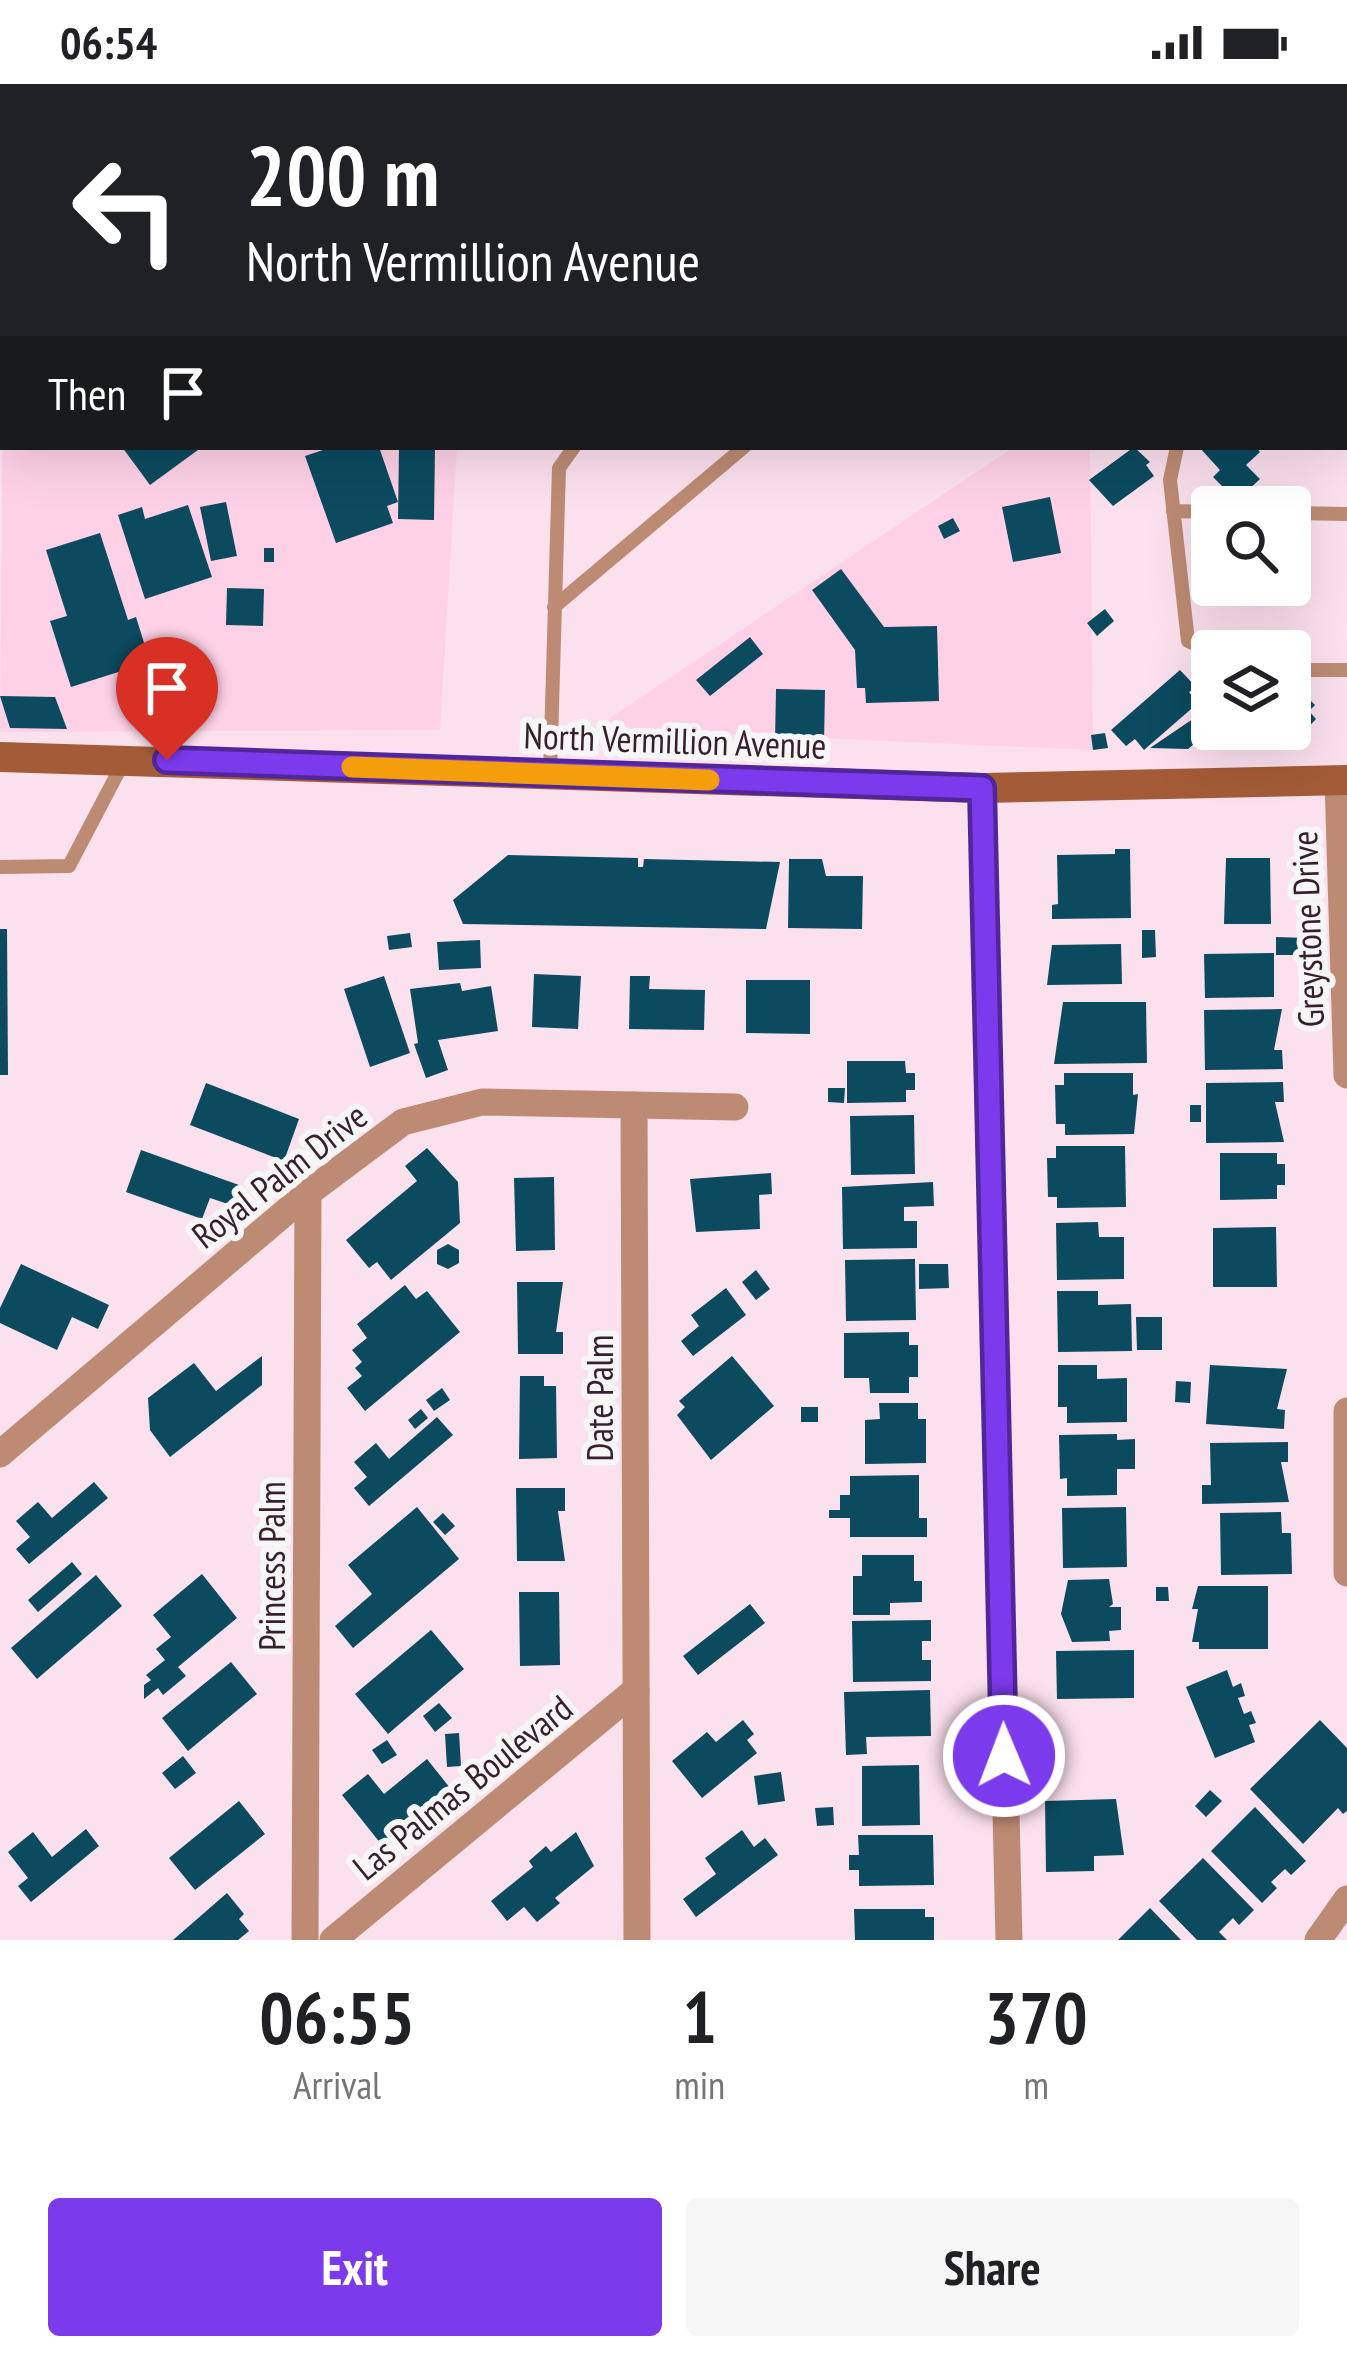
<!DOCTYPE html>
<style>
body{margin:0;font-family:"PT Sans Narrow",sans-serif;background:#f6f6f6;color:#202124;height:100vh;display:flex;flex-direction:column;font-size:45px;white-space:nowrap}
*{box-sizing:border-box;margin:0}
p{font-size:39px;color:#757577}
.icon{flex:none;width:66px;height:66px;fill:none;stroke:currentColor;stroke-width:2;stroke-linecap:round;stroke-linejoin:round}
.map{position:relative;height:1856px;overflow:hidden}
.details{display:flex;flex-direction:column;background:#fff;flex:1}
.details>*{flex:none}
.guide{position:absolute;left:0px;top:0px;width:1347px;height:366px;box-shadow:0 12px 48px #0002;background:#202124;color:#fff;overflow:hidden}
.tools{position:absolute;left:1191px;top:402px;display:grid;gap:24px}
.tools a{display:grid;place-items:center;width:120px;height:120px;border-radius:12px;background:#fff;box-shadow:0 12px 48px #0002;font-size:60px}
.pin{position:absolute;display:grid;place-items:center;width:102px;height:102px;color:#fff;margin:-123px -51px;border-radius:50% 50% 50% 0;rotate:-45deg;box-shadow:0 0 12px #0007}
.pin .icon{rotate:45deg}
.me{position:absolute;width:132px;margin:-66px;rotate:359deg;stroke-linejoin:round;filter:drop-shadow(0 0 9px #0008)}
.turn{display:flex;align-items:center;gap:42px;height:252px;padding:0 48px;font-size:54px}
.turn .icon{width:156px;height:156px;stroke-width:2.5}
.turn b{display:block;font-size:84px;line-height:102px}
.then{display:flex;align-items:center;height:114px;padding:0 48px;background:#0003;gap:24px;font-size:45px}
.eta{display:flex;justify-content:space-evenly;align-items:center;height:204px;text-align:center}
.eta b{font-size:72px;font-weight:700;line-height:84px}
.button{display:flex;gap:24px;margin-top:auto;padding:24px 48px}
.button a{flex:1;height:138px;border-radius:12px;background:#7c3aed;color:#fff;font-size:48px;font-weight:700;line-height:138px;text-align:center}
.button a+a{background:#f6f6f6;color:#202124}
.status{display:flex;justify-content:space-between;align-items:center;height:84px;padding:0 60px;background:#fff;direction:ltr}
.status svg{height:33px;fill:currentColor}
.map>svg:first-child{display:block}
.built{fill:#fed1e7}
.building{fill:#0b4a5f}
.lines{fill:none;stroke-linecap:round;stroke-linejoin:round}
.lane{stroke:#bd8b73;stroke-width:14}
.street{stroke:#bd8b73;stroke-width:27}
.secondary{stroke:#a35c37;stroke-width:30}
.route-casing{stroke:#51269a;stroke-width:30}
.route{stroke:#7c3aed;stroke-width:21}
.slow{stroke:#f59e0b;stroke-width:21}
.labels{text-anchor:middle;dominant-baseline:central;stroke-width:12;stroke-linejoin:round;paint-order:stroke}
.street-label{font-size:36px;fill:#371f2c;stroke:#f6f6f6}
</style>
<div class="status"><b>06:54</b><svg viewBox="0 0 49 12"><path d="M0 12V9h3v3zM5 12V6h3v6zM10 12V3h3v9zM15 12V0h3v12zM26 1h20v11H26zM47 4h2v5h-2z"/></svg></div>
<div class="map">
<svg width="1347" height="1856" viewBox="0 0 1347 1856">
<rect width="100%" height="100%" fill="#fbe0ed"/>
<g class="built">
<path d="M348 0H828L830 3H345Z"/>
<path d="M3 279V363H457L440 646 0 648Z"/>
<path d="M1014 363H1090L1093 666 595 644Z"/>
</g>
<g class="building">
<path d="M122 363H202L150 401Z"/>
<path d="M332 363H379L398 418 387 422 393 439 336 459 305 372Z"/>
<path d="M399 363H435L434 436 398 435Z"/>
<path d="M1134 363 1150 378 1146 381 1154 392 1113 422 1089 396Z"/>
<path d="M1199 363H1256L1260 368 1246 381 1260 395 1243 411 1225 405 1213 393 1220 386Z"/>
<path d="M1050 413 1061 469 1013 478 1002 423Z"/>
<path d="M226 418 237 472 211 477 200 423Z"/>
<path d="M188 421 212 493 145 515 118 431 142 423 145 435Z"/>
<path d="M953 434 960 447 944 455 938 442Z"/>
<path d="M1212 445V470L1208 477 1199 472Z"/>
<path d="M100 449 128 536 136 533 150 578 71 603 50 537 67 532 46 466Z"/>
<rect x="264" y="464" width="10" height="14"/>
<path d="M841 485 884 543 937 542 939 617 866 619 865 604H857L855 566 812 506Z"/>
<path d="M227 504 264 505 263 542 226 541Z"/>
<path d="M1105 525 1114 537 1097 552 1087 539Z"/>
<path d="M750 553 763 570 710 612 696 596Z"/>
<path d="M1180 586 1196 603 1189 608 1198 619 1144 666 1135 655 1126 662 1111 646Z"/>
<path d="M776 605 825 606 824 659 775 658Z"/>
<path d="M0 612 55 613 67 645 10 644Z"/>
<path d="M1306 612 1315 621 1309 627 1316 635 1298 654 1291 646 1277 660 1268 652 1274 645H1290V628Z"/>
<path d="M1212 622V645H1229L1214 658 1207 649 1188 665 1150 664Z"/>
<path d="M1105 649 1108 664 1093 666 1091 651Z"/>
<path d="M1115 765H1130L1131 834 1052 835V821L1058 820 1057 771 1115 770Z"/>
<path d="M508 771 638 774V783H643L644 775 780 778 766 845 463 840 453 816Z"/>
<path d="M1226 774H1270L1271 840H1224Z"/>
<path d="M789 775H822L826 792H863L862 845 788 844Z"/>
<path d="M0 845H7L8 991H0Z"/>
<path d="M1142 846H1155L1156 873 1142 874Z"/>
<path d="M410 849 412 863 389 866 387 852Z"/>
<path d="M1276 853 1308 854 1307 871H1276Z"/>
<path d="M480 856 481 884 439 886 437 858Z"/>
<path d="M1121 860 1122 900 1047 901 1052 861Z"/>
<path d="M1274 869V913L1205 914 1204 870Z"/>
<path d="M534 890 581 892 578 945 532 943Z"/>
<path d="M384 892 410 969 370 983 344 905Z"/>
<path d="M630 892H650L649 905 705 906 704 946 629 945Z"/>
<path d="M746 896H810V950L746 949Z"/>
<path d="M460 899 462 907 491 902 498 947 438 956 448 986 426 994 414 960 418 959 410 905Z"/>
<path d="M1063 918H1146L1147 979 1054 980Z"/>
<path d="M1282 925 1274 966H1282L1283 985 1205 986 1204 926Z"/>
<path d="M847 977H905L906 989H915V1006H906V1018L847 1019Z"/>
<path d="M1064 989H1133V1011L1138 1010 1134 1050 1065 1051V1040H1056L1055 1001H1064Z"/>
<path d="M1283 998 1284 1018H1275L1284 1058 1206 1059V999Z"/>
<path d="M206 999 299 1035 284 1077 190 1041Z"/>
<path d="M828 1004H845L844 1019 828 1018Z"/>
<rect x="1190" y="1021" width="11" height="17"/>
<path d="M914 1031 915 1090 851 1091 850 1032Z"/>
<path d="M1056 1062H1125L1126 1123 1057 1124V1113H1048L1047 1074H1056Z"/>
<path d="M427 1064 458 1098 460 1139 391 1196 377 1178 369 1184 346 1156 417 1097 405 1082Z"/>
<path d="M141 1066 239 1101 231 1121 210 1114 202 1135 126 1108Z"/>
<path d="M1220 1069H1277V1080H1285V1101H1277V1115L1220 1116Z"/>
<path d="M771 1089 772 1110 759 1111 760 1145 696 1148 690 1095Z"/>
<path d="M554 1093 555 1166 516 1167 514 1094Z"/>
<path d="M933 1098 934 1122 904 1123V1137H917V1164L843 1165 842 1103Z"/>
<path d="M1098 1138 1099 1153H1124V1195L1057 1196 1056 1139Z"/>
<path d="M1276 1143 1277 1203H1213V1144Z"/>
<path d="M448 1160 459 1166V1179L448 1185 437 1180V1166Z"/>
<path d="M915 1175 916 1236 846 1237 845 1176Z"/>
<path d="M21 1180 109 1221 98 1245 72 1233 57 1266 0 1239V1224Z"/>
<path d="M919 1180H948L949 1204 919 1205Z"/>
<path d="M756 1186 770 1205 756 1216 742 1198Z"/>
<path d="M517 1198H563L556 1248H563V1270H518Z"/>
<path d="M405 1201 416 1215 427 1207 460 1248 365 1327 347 1304 362 1292 355 1284 362 1278 352 1266 367 1254 357 1240Z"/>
<path d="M726 1204 746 1231 693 1272 681 1257 699 1242 691 1231Z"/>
<path d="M1057 1207H1098V1221L1131 1220 1132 1267 1058 1268Z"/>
<path d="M1136 1233H1162V1266H1137Z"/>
<path d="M909 1248V1261H918V1293H909V1309H870L869 1294H844V1249Z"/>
<path d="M262 1272V1301L170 1373 150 1346 148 1314 194 1279 216 1307Z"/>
<path d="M732 1272 774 1322 711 1376 677 1331 685 1323 679 1317Z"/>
<path d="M1058 1281H1097V1295L1127 1294V1338L1067 1339V1323H1058Z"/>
<path d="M1210 1281 1287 1285 1277 1325 1285 1326 1284 1345 1206 1340Z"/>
<path d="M520 1292H544V1302H556L557 1374 519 1375Z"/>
<path d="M1176 1297 1191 1298 1190 1319 1175 1318Z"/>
<path d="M442 1304 450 1316 434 1327 426 1316Z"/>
<path d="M879 1319H918V1335H926V1379L865 1380V1336L880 1335Z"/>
<rect x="801" y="1323" width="17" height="15"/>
<path d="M421 1325 428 1334 415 1345 408 1336Z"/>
<path d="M437 1333 453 1351 369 1422 354 1404 367 1393 354 1378 376 1359 389 1375Z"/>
<path d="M1117 1350V1356L1135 1355V1385H1117V1411L1067 1412V1394L1060 1395 1059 1351Z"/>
<path d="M1288 1358V1378H1281L1289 1418 1202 1420V1401H1211L1210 1359Z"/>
<path d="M919 1391V1434H927V1453H850V1434H829V1426H840V1411H850V1392Z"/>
<path d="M94 1398 108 1414 29 1480 16 1465 30 1453 16 1437 38 1418 52 1434Z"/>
<path d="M516 1404H565V1427H558L565 1477H517Z"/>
<path d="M417 1423 459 1475 353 1564 335 1542 372 1510 348 1481Z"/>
<path d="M1126 1423 1127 1483 1063 1484 1062 1424Z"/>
<path d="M1281 1428 1282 1449H1291L1292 1490 1221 1491 1220 1429Z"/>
<path d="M443 1429 455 1442 445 1451 433 1438Z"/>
<path d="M862 1471H914V1497H922V1518L890 1519V1531H853V1492H862Z"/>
<path d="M72 1478 82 1490 38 1528 28 1516Z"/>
<path d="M202 1490 237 1534 178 1583 186 1592 163 1611 158 1604 144 1615V1601L151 1596 146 1591 165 1576 156 1565 171 1553 153 1531Z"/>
<path d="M96 1491 122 1522 37 1595 11 1564Z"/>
<path d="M1109 1495 1113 1520 1109 1523H1121V1546L1109 1547 1110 1557 1072 1558 1061 1530 1068 1496Z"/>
<path d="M1198 1502H1268V1565H1199V1558H1192L1198 1525H1192Z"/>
<path d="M1156 1503H1168L1169 1517H1156Z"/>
<path d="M519 1508H559L560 1581 520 1582Z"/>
<path d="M750 1520 765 1539 698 1591 683 1572Z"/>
<path d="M931 1536V1557H922V1576H931V1597L853 1598 852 1537Z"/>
<path d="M431 1546 464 1585 388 1650 355 1610Z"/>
<path d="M1134 1566V1614L1057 1615 1056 1567Z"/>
<path d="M231 1578 257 1610 188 1667 162 1634Z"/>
<path d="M1227 1586 1233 1603 1241 1599 1245 1612 1238 1614 1244 1630 1251 1627 1256 1639 1249 1641 1255 1658 1215 1674 1186 1603Z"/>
<path d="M930 1606 931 1652 866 1653 867 1670 846 1671 844 1608Z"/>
<path d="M439 1619 452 1634 435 1648 423 1632Z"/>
<path d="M743 1636 754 1650 747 1656 757 1669 702 1714 672 1677 707 1648 716 1658Z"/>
<path d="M1320 1636 1347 1664V1727L1343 1730 1338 1724 1303 1760 1250 1705Z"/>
<path d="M459 1649 461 1682 447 1683 445 1650Z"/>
<path d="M387 1656 397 1671 382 1680 372 1666Z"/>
<path d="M183 1672 196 1689 175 1705 162 1689Z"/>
<path d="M427 1675 454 1709 385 1765 342 1711 368 1690 384 1710Z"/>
<path d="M919 1681 920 1741 862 1742V1682Z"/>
<path d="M781 1688 785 1717 758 1721 754 1692Z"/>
<path d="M1210 1706 1222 1717 1206 1733 1195 1722Z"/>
<path d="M1116 1715 1124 1771 1094 1772V1787L1046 1788 1045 1717Z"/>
<path d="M239 1717 265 1750 195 1806 169 1774Z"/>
<path d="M833 1723 834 1741 817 1742 815 1724Z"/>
<path d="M1255 1723 1306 1777 1291 1791 1285 1785 1271 1798 1277 1804 1262 1819 1211 1767Z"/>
<path d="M86 1745 99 1762 31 1818 18 1802 28 1794 8 1768 33 1748 52 1773Z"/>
<path d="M742 1746 754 1763 765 1754 778 1771 696 1833 683 1815 716 1790 705 1774Z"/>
<path d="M576 1748 594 1782 555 1814 560 1819 537 1838 524 1823 507 1837 491 1817 533 1783 529 1777 546 1762 551 1768Z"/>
<path d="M858 1751H933L934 1801 859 1802V1786H849V1771H859Z"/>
<path d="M1203 1774 1254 1826 1239 1841 1233 1834 1219 1848 1227 1856H1197L1159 1817Z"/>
<path d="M227 1809 244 1830 239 1835 249 1847 238 1856H173Z"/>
<path d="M1150 1824 1181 1856H1118Z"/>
<path d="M854 1825H925V1833H934V1856H855Z"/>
</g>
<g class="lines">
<g class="lane">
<path d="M963 0 965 3"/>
<path d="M1007 0V3"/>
<path d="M1156 0 1157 3"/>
<path d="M1230 3 1234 0"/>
<path d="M1344 166 1347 164"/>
<path d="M1344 240 1347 242"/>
<path d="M1177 363 1170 396 1188 557 1212 568"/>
<path d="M1173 427 1212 428"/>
<path d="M1290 429 1347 430"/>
<path d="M554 523 744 363"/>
<path d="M1290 586H1347"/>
<path d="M550 691 559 384 574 363"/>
<path d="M0 783 69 782 123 679"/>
</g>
<g class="street">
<path d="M300 3 304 0"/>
<path d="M0 244 3 242"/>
<path d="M1338 696 1347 991"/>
<path d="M982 704 1009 1856"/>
<path d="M634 1021 637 1856"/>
<path d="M1347 1327V1489"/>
<path d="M0 1370 308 1109 403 1038 482 1018 735 1023"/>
<path d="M305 1856 308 1109"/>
<path d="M333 1856 636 1606"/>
<path d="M1318 1856 1347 1815"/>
</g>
<path class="secondary" d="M0 673 982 704 1347 696"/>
</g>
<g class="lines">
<defs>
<path id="route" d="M167 676 982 704 1004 1672"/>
</defs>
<use href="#route" class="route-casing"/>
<use href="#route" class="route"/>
<path class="slow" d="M352 683 709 696"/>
</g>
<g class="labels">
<g class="street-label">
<text transform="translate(675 656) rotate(2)">North Vermillion Avenue</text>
<text transform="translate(1307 845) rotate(-92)">Greystone Drive</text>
<text transform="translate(279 1091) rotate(-38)">Royal Palm Drive</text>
<text transform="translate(599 1314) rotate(-90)">Date Palm</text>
<text transform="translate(271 1482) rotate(-90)">Princess Palm</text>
<text transform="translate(462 1703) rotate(-39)">Las Palmas Boulevard</text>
</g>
</g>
</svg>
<div class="tools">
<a><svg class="icon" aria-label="search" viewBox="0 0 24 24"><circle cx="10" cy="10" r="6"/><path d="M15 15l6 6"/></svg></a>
<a><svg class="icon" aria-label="layers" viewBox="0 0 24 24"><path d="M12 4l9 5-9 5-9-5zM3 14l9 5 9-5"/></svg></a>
</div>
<div class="pin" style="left:167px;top:676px;background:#d93025"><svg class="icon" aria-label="arrive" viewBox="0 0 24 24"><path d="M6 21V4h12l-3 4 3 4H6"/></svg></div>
<svg class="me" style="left:1004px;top:1672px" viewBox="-20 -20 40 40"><circle r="17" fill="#7c3aed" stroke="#fff" stroke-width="3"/><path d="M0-11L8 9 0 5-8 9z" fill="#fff"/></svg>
<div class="guide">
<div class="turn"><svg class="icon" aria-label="left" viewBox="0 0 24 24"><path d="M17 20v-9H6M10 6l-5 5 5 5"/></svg><div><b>200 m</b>North Vermillion Avenue</div></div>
<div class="then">Then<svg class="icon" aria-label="arrive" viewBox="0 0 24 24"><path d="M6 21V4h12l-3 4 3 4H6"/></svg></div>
</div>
</div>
<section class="details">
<div class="eta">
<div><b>06:55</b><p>Arrival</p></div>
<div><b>1</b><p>min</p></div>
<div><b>370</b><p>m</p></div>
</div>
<div class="button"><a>Exit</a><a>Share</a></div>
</section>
